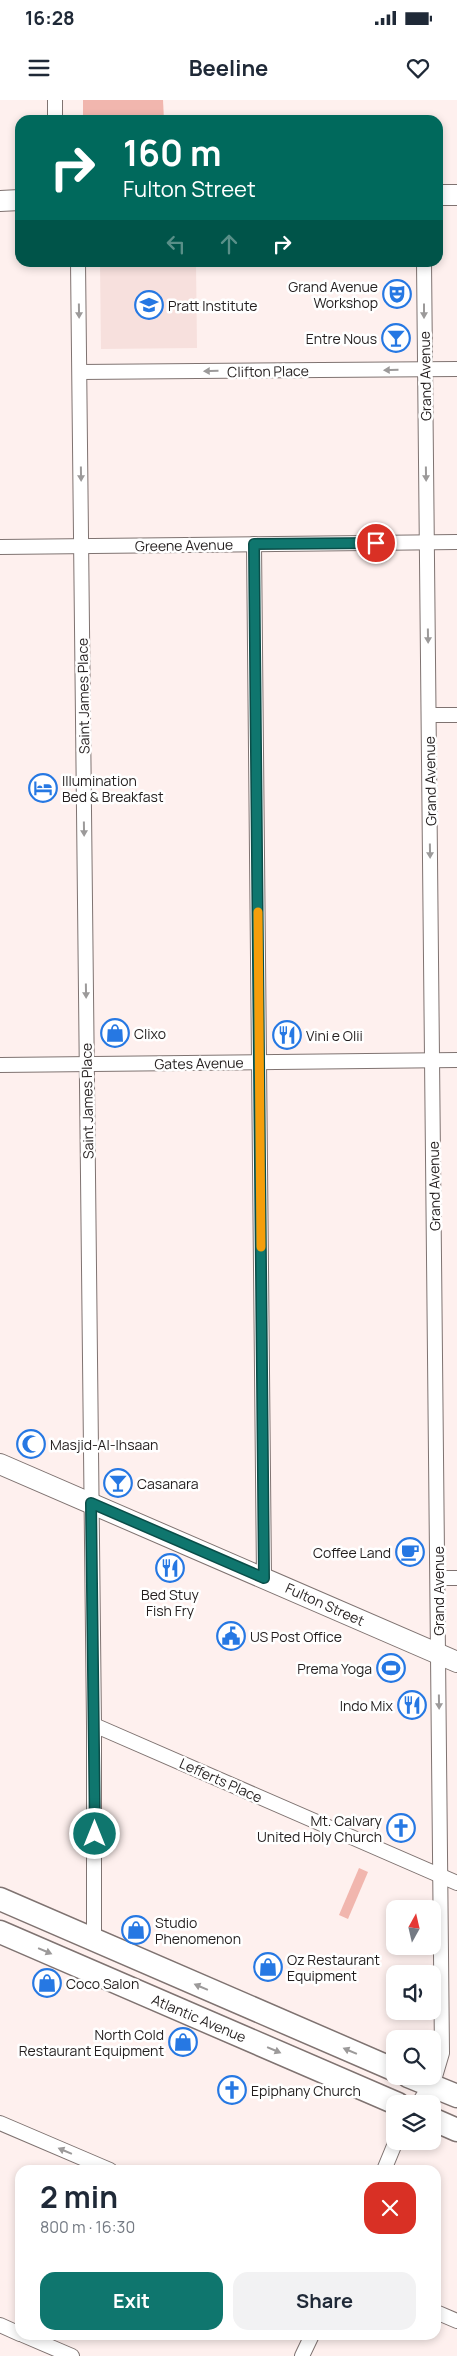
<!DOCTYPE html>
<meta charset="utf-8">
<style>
body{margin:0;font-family:Manrope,sans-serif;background:#f2f2f3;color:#1f2937;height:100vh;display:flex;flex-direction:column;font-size:19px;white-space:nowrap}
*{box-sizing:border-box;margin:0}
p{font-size:16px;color:#747a83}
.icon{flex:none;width:28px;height:28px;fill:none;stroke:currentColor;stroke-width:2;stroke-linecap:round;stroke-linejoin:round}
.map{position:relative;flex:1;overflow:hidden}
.panel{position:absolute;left:15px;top:2065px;width:426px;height:175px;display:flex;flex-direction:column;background:#fff;border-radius:15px;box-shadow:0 2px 8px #0003}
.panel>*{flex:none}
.banner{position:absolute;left:15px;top:15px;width:428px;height:152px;border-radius:15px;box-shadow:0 2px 8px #0003;background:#00695c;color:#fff;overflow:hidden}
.needle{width:32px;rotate:8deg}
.tools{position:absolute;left:386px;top:1800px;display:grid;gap:10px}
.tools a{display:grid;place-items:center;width:55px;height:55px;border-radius:10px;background:#fff;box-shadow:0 2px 8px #0003;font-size:25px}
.pin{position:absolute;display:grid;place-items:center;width:42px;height:42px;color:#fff;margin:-21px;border:2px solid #fff;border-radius:50%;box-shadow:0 1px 5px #0007}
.me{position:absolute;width:55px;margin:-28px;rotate:0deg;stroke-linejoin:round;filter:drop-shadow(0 0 4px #0008)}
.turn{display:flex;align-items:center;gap:18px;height:105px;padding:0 25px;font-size:22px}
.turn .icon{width:65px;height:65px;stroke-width:2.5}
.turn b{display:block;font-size:35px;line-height:42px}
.lanes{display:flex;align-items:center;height:48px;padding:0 25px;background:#0003;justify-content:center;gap:25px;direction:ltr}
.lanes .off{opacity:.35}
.round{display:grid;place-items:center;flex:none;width:52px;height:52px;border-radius:15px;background:#f2f2f3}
.headline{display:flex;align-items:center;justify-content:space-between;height:85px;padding:0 25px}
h1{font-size:30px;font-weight:700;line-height:38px}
.action{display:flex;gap:10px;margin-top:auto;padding:10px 25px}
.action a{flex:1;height:58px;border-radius:15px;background:#0f766e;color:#fff;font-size:20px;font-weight:700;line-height:58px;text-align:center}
.action a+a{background:#f2f2f3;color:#1f2937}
.status{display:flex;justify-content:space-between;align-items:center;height:35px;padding:0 25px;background:#fff;direction:ltr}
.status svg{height:14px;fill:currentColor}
header{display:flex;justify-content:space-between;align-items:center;height:65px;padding:0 25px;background:#fff;font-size:22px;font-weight:700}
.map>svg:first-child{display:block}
.built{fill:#f7e0dd}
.green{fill:#f1b6ae}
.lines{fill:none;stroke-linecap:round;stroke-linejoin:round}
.minor-casing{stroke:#7f7371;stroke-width:16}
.secondary-casing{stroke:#7f7371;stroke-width:22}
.primary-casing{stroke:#7f7371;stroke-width:25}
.minor{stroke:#fff;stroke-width:14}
.secondary{stroke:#fff;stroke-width:20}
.primary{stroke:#fff;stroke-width:22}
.oneway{fill:#9c9a9a}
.route-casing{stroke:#0a4d48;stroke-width:12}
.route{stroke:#0f766e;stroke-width:9}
.slow{stroke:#f59e0b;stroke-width:9}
.labels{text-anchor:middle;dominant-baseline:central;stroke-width:5;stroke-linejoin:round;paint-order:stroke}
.poi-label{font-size:14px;fill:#231e1e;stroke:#fff;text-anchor:start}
.street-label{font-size:14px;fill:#231e1e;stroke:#fff}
</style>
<div class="status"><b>16:28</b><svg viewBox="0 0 49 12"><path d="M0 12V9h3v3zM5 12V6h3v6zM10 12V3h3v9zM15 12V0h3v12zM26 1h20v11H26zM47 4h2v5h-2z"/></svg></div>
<header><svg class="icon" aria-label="menu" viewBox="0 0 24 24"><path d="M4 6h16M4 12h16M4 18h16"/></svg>Beeline<svg class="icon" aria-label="heart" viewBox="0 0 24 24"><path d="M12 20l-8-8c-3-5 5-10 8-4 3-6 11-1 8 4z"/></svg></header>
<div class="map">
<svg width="457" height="2256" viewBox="0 0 457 2256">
<rect width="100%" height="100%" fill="#fef0ee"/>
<path class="built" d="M100 163H196L197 248 101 249Z"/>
<g class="green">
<path d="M83 0H163L164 20H83Z"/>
<path d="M359 1768 368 1772 348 1819 339 1815Z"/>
</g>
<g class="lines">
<defs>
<g id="minor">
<path d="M55 0V20"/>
<path d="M78 162 94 1625V1840"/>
<path d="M80 272 457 269"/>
<path d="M254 444 264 1478"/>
<path d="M0 447 457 442"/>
<path d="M429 615H457"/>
<path d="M0 965 457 960"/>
<path d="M438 1478H457"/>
<path d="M94 1625 457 1783"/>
<path d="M418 2004 434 1980 442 1953 424 162"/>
<path d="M0 2023 110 2070"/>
<path d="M384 2070 396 2041"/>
<path d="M436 2212 457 2221"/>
<path d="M0 2225 20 2234"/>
<path d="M23 2235 72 2256"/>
<path d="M302 2256 312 2235"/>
</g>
<g id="secondary">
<path d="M438 95H457"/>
<path d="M0 101 20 100"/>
<path d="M0 1364 457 1562"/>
</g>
<g id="primary">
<path d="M0 1799 395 1970"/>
<path d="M0 1832 398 2004"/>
<path d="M408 1976 457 1996"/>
<path d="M432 2019 457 2030"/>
</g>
</defs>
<use href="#minor" class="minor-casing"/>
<use href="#secondary" class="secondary-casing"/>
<use href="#primary" class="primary-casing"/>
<use href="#minor" class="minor"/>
<use href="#secondary" class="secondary"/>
<use href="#primary" class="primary"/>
</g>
<defs><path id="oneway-solid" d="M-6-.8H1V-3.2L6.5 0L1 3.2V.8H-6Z" transform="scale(1.25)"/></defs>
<g class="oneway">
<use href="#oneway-solid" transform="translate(79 211) rotate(89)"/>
<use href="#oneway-solid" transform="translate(424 211) rotate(90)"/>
<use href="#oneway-solid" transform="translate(391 270) rotate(179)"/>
<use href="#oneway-solid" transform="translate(211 271) rotate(179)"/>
<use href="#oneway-solid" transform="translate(81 374) rotate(89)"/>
<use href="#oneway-solid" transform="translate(426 374) rotate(89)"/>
<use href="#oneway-solid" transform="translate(428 536) rotate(89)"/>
<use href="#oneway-solid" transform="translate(84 729) rotate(89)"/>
<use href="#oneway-solid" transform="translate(430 751) rotate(89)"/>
<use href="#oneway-solid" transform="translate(86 891) rotate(89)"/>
<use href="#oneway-solid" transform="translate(439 1602) rotate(89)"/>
<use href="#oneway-solid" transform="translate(45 1851) rotate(23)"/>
<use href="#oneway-solid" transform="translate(201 1887) rotate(-157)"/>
<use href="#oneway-solid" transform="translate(274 1950) rotate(23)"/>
<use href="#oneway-solid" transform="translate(350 1951) rotate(-157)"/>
<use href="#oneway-solid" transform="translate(65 2051) rotate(-157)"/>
</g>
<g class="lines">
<defs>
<path id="route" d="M95 1734 91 1403 264 1478 254 444 376 443"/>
</defs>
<use href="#route" class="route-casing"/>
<use href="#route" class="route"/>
<path class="slow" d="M258 812 261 1147"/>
</g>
<defs>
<symbol id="theatre-ring" viewBox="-11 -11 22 22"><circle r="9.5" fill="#fff" stroke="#2678e3" stroke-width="1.5"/><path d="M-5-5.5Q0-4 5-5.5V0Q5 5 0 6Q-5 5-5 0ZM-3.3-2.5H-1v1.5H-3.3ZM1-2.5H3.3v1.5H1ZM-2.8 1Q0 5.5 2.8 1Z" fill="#2678e3"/></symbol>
<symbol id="university-ring" viewBox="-11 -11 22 22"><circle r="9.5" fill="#fff" stroke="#2678e3" stroke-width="1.5"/><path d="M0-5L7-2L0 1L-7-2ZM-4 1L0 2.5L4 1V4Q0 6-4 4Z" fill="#2678e3"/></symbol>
<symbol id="bar-ring" viewBox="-11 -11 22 22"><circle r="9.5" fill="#fff" stroke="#2678e3" stroke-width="1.5"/><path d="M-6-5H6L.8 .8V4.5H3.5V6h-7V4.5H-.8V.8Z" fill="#2678e3"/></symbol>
<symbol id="hotel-ring" viewBox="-11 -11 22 22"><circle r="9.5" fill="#fff" stroke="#2678e3" stroke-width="1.5"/><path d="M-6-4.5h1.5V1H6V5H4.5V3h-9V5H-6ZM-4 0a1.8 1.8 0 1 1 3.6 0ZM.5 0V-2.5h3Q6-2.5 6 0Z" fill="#2678e3"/></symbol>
<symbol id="shop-ring" viewBox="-11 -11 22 22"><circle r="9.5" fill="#fff" stroke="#2678e3" stroke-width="1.5"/><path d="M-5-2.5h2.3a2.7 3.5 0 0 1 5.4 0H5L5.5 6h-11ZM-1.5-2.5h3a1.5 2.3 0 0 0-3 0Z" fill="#2678e3"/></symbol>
<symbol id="restaurant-ring" viewBox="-11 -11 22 22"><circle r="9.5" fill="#fff" stroke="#2678e3" stroke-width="1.5"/><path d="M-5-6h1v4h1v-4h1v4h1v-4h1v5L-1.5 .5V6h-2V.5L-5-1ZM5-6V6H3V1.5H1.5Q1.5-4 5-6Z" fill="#2678e3"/></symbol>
<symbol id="mosque-ring" viewBox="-11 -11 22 22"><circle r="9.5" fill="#fff" stroke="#2678e3" stroke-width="1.5"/><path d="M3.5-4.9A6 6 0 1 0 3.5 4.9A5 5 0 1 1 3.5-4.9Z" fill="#2678e3"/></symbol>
<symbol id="cafe-ring" viewBox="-11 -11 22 22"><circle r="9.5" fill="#fff" stroke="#2678e3" stroke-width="1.5"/><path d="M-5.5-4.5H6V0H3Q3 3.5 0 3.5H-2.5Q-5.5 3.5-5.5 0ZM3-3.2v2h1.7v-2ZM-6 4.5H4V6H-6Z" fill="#2678e3"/></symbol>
<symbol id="civic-ring" viewBox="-11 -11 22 22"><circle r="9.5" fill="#fff" stroke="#2678e3" stroke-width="1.5"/><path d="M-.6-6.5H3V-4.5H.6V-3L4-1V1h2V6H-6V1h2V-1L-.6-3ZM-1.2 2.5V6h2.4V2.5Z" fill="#2678e3"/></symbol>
<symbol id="stadium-ring" viewBox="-11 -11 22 22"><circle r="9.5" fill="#fff" stroke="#2678e3" stroke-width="1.5"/><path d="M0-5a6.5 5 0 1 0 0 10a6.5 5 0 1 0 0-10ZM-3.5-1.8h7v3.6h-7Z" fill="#2678e3"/></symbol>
<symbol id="church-ring" viewBox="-11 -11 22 22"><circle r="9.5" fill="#fff" stroke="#2678e3" stroke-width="1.5"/><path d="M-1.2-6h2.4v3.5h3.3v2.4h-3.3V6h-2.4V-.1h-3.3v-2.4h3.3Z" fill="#2678e3"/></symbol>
</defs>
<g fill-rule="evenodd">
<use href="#theatre-ring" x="381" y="178" width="32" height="32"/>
<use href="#university-ring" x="133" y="189" width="32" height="32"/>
<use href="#bar-ring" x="380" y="222" width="32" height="32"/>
<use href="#hotel-ring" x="27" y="672" width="32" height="32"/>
<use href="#shop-ring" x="99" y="917" width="32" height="32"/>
<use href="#restaurant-ring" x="271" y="919" width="32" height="32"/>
<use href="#mosque-ring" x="15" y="1328" width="32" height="32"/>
<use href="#bar-ring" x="102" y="1367" width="32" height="32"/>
<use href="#cafe-ring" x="394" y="1436" width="32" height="32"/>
<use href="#restaurant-ring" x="154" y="1452" width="32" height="32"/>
<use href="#civic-ring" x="215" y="1520" width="32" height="32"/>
<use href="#stadium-ring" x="375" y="1552" width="32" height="32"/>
<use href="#restaurant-ring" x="396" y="1589" width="32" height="32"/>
<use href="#church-ring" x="385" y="1712" width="32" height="32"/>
<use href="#shop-ring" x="120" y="1814" width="32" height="32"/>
<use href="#shop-ring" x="252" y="1851" width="32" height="32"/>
<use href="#shop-ring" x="31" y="1867" width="32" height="32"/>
<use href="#shop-ring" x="167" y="1926" width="32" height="32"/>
<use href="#church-ring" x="216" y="1974" width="32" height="32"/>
</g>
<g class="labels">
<g class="poi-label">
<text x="378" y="186" text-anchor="end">Grand Avenue<tspan x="378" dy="16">Workshop</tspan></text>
<text x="168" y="205">Pratt Institute</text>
<text x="377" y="238" text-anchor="end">Entre Nous</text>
<text x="62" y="680">Illumination<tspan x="62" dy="16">Bed &amp; Breakfast</tspan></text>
<text x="134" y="933">Clixo</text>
<text x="306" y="935">Vini e Olii</text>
<text x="50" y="1344">Masjid-Al-Ihsaan</text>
<text x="137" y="1383">Casanara</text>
<text x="391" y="1452" text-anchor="end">Coffee Land</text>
<text x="170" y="1494" text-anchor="middle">Bed Stuy<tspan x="170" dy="16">Fish Fry</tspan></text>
<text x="250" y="1536">US Post Office</text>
<text x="372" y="1568" text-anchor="end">Prema Yoga</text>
<text x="393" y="1605" text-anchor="end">Indo Mix</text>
<text x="382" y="1720" text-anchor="end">Mt. Calvary<tspan x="382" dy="16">United Holy Church</tspan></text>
<text x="155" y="1822">Studio<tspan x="155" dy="16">Phenomenon</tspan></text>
<text x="287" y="1859">Oz Restaurant<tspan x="287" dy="16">Equipment</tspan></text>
<text x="66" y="1883">Coco Salon</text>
<text x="164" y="1934" text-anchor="end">North Cold<tspan x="164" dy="16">Restaurant Equipment</tspan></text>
<text x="251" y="1990">Epiphany Church</text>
</g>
<g class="street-label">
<text transform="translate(268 271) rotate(-1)">Clifton Place</text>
<text transform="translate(425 276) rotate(-91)">Grand Avenue</text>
<text transform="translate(184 445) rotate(-1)">Greene Avenue</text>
<text transform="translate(83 596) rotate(-91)">Saint James Place</text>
<text transform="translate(430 681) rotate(-91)">Grand Avenue</text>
<text transform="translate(199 963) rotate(-1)">Gates Avenue</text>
<text transform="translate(87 1001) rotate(-91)">Saint James Place</text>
<text transform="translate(434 1086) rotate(-91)">Grand Avenue</text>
<text transform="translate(438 1491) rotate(-90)">Grand Avenue</text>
<text transform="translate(325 1504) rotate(24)">Fulton Street</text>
<text transform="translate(221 1680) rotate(24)">Lefferts Place</text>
<text transform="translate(199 1918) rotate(23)">Atlantic Avenue</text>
</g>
</g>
</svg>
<div class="tools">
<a><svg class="needle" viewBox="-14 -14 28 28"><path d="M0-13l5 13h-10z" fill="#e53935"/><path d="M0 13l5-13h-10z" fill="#747a83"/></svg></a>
<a><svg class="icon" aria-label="sound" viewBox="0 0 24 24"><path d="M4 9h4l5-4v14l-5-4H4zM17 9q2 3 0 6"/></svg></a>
<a><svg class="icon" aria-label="search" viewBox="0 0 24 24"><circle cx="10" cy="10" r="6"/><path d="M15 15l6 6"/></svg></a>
<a><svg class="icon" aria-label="layers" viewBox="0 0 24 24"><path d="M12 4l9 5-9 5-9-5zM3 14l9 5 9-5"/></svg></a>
</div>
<div class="pin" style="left:376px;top:443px;background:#d93025"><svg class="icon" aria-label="arrive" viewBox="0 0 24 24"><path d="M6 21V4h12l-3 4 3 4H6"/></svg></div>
<svg class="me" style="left:95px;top:1734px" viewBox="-20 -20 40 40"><circle r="17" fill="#0f766e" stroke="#fff" stroke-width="3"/><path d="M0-11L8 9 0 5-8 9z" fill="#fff"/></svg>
<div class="banner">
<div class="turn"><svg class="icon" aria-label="right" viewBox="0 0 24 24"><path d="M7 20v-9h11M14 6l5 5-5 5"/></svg><div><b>160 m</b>Fulton Street</div></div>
<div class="lanes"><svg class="icon off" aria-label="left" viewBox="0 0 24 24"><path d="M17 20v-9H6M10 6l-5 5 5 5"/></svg><svg class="icon off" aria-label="ahead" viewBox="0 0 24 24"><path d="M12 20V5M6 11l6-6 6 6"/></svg><svg class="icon" aria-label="right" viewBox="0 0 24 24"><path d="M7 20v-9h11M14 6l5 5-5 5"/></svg></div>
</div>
<section class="panel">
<div class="headline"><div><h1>2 min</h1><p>800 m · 16:30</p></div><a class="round" style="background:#d93025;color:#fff"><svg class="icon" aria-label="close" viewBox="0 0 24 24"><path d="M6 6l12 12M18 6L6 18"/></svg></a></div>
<div class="action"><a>Exit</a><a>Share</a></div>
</section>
</div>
